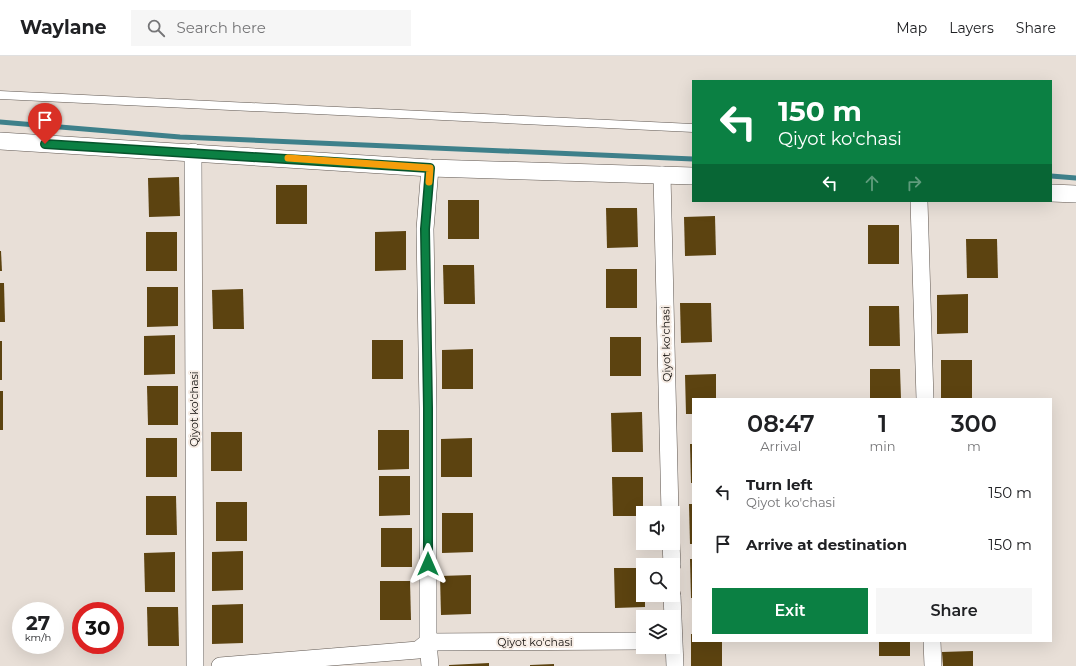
<!DOCTYPE html>
<style>
body{margin:0;font-family:Montserrat,sans-serif;background:#f6f6f6;color:#202124;height:100vh;display:flex;flex-direction:column;font-size:15px;white-space:nowrap}
*{box-sizing:border-box;margin:0}
p{font-size:13px;color:#757577}
.icon{flex:none;width:22px;height:22px;fill:none;stroke:currentColor;stroke-width:2;stroke-linecap:round;stroke-linejoin:round}
.map{position:relative;flex:1;overflow:hidden}
.panel{position:absolute;left:692px;top:342px;width:360px;height:244px;display:flex;flex-direction:column;background:#fff;border-radius:0px;box-shadow:0 4px 16px #0002}
.panel>*{flex:none}
.guide{position:absolute;left:692px;top:24px;width:360px;height:122px;border-radius:0px;box-shadow:0 4px 16px #0002;background:#0b8043;color:#fff;overflow:hidden}
.fabs{position:absolute;left:636px;top:450px;display:grid;gap:8px}
.fabs a{display:grid;place-items:center;width:44px;height:44px;border-radius:0px;background:#fff;box-shadow:0 4px 16px #0002;font-size:20px}
.speed{position:absolute;left:12px;top:546px;display:flex;gap:8px;font-size:20px;font-weight:700;text-align:center}
.speed>*{display:grid;place-content:center;width:52px;height:52px;border-radius:50%;background:#fff;box-shadow:0 4px 16px #0002;line-height:1}
.speed small{font-size:10px;font-weight:400}
.speed .limit{border:6px solid #d22;background:#fff;color:#111}
.pin{position:absolute;display:grid;place-items:center;width:34px;height:34px;color:#fff;margin:-41px -17px;border-radius:50% 50% 50% 0;rotate:-45deg;box-shadow:0 0 4px #0007}
.pin .icon{rotate:45deg}
.me{position:absolute;width:44px;margin:-22px;rotate:0deg;stroke-linejoin:round;filter:drop-shadow(0 0 3px #0008)}
.turn{display:flex;align-items:center;gap:14px;height:84px;padding:0 20px;font-size:18px}
.turn .icon{width:52px;height:52px;stroke-width:2.5}
.turn b{display:block;font-size:28px;line-height:34px}
.lanes{display:flex;align-items:center;height:38px;padding:0 20px;background:#0003;justify-content:center;gap:20px;direction:ltr}
.lanes .off{opacity:.35}
.eta{display:flex;justify-content:space-evenly;align-items:center;height:68px;text-align:center}
.eta b{font-size:24px;font-weight:600;line-height:28px}
.cta{display:flex;gap:8px;margin-top:auto;padding:8px 20px}
.cta a{flex:1;height:46px;border-radius:0px;background:#0b8043;color:#fff;font-size:16px;font-weight:600;line-height:46px;text-align:center}
.cta a+a{background:#f6f6f6;color:#202124}
ul{padding:0;list-style:none}
li{display:flex;align-items:center;gap:12px;height:52px;padding:0 20px}
li div{flex:1}
li b{display:block;font-size:15px}
li em{font-style:normal}
header{display:flex;align-items:center;gap:24px;box-sizing:border-box;height:56px;padding:0 20px;background:#fff;border-bottom:1px solid #e0e0e0}
header strong{font-size:19px}
nav{display:flex;gap:22px;margin-inline-start:auto;font-size:14px}
.search{width:280px;height:36px;background:#f6f6f6;display:flex;align-items:center;gap:10px;box-sizing:border-box;padding:0 14px;border-radius:0px;color:#757577;font-size:15px}
.map>svg:first-child{display:block}
.lines{fill:none;stroke-linecap:round;stroke-linejoin:round}
.stream{stroke:#3e808a;stroke-width:5}
.building{fill:#5c4310}
.service-casing{stroke:#605852;stroke-width:9}
.minor-casing{stroke:#605852;stroke-width:18}
.service{stroke:#fff;stroke-width:8}
.minor{stroke:#fff;stroke-width:17}
.route-casing{stroke:#07532c;stroke-width:10}
.route{stroke:#0b8043;stroke-width:7}
.slow{stroke:#f59e0b;stroke-width:7}
.labels{text-anchor:middle;dominant-baseline:central;stroke-width:4;stroke-linejoin:round;paint-order:stroke}
.street-label{font-size:11px;fill:#120f0c;stroke:#f6ece4}
</style>
<header>
<strong>Waylane</strong>
<div class="search"><svg class="icon" aria-label="search" viewBox="0 0 24 24"><circle cx="10" cy="10" r="6"/><path d="M15 15l6 6"/></svg>Search here</div>
<nav><a>Map</a><a>Layers</a><a>Share</a></nav>
</header>
<div class="map">
<svg width="1076" height="610" viewBox="0 0 1076 610">
<rect width="100%" height="100%" fill="#e8dfd7"/>
<g class="lines">
<g class="stream">
<path d="M0 66 180 81 693 103"/>
<path d="M1051 120 1076 122"/>
</g>
</g>
<g class="building">
<path d="M179 121 180 160 149 161 148 122Z"/>
<rect x="276" y="129" width="31" height="39"/>
<rect x="448" y="144" width="31" height="39"/>
<path d="M606 152H637L638 191 607 192Z"/>
<path d="M715 160 716 199 685 200 684 161Z"/>
<rect x="868" y="169" width="31" height="39"/>
<path d="M406 175V214L375 215V176Z"/>
<rect x="146" y="176" width="31" height="39"/>
<path d="M966 183H997L998 222H967Z"/>
<path d="M0 195H1L2 215H0Z"/>
<path d="M443 209H474L475 248H444Z"/>
<rect x="606" y="213" width="31" height="39"/>
<path d="M0 227H4L5 266H0Z"/>
<path d="M147 231H178V270L147 271Z"/>
<path d="M243 233 244 273H213L212 234Z"/>
<path d="M968 238V277L937 278V239Z"/>
<path d="M680 247H711L712 286 681 287Z"/>
<path d="M869 250H899L900 290H869Z"/>
<path d="M175 279V318L144 319V280Z"/>
<rect x="610" y="281" width="31" height="39"/>
<rect x="372" y="284" width="31" height="39"/>
<rect x="0" y="285" width="2" height="39"/>
<path d="M473 293V333H442V294Z"/>
<rect x="941" y="304" width="31" height="39"/>
<path d="M870 313H900L901 343H870Z"/>
<path d="M716 318V343H693V358H686L685 319Z"/>
<path d="M147 330H178V369H148Z"/>
<rect x="0" y="335" width="3" height="39"/>
<path d="M642 356 643 396H612L611 357Z"/>
<path d="M378 374H409V413L378 414Z"/>
<rect x="211" y="376" width="31" height="39"/>
<rect x="146" y="382" width="31" height="39"/>
<path d="M472 382V421H441V383Z"/>
<path d="M690 388H693V427H691Z"/>
<path d="M379 420H410V459L379 460Z"/>
<path d="M612 421H643V460H613Z"/>
<path d="M146 440H176L177 479H146Z"/>
<rect x="216" y="446" width="31" height="39"/>
<path d="M689 448H693V488H690Z"/>
<path d="M442 457H473V496L442 497Z"/>
<rect x="381" y="472" width="31" height="39"/>
<path d="M243 495V534L212 535V496Z"/>
<path d="M175 496V536H145L144 497Z"/>
<path d="M690 503H693V542H691Z"/>
<path d="M614 512H643V539H645V551L615 552Z"/>
<path d="M471 519V558L441 559 440 520Z"/>
<path d="M380 525H410L411 564H380Z"/>
<path d="M243 548V587L212 588V549Z"/>
<path d="M147 551H178L179 590H148Z"/>
<path d="M691 578H693V585H722V610H691Z"/>
<rect x="879" y="585" width="31" height="15"/>
<path d="M973 595V610H943L942 596Z"/>
<path d="M489 607V610H449V609Z"/>
<path d="M554 608V610H530V609Z"/>
</g>
<g class="lines">
<defs>
<path id="service" d="M0 39 693 72"/>
<g id="minor">
<path d="M0 85 430 112 693 120"/>
<path d="M193 96 195 610"/>
<path d="M662 119 670 457"/>
<path d="M1051 137 1076 138"/>
<path d="M919 145 925 343"/>
<path d="M671 487 672 509"/>
<path d="M672 539 675 610"/>
<path d="M932 585 933 610"/>
<path d="M220 610 418 594 428 586V352L425 173 430 112"/>
<path d="M430 610 428 586 643 585"/>
</g>
</defs>
<use href="#service" class="service-casing"/>
<use href="#minor" class="minor-casing"/>
<use href="#service" class="service"/>
<use href="#minor" class="minor"/>
</g>
<g class="lines">
<defs>
<path id="route" d="M45 88 430 112 425 173 428 352V508"/>
</defs>
<use href="#route" class="route-casing"/>
<use href="#route" class="route"/>
<path class="slow" d="M288 102 430 112 429 126"/>
</g>
<g class="labels">
<g class="street-label">
<text transform="translate(666 288) rotate(-91)">Qiyot ko'chasi</text>
<text transform="translate(194 353) rotate(-90)">Qiyot ko'chasi</text>
<text x="535" y="586">Qiyot ko'chasi</text>
</g>
</g>
</svg>
<div class="fabs">
<a><svg class="icon" aria-label="sound" viewBox="0 0 24 24"><path d="M4 9h4l5-4v14l-5-4H4zM17 9q2 3 0 6"/></svg></a>
<a><svg class="icon" aria-label="search" viewBox="0 0 24 24"><circle cx="10" cy="10" r="6"/><path d="M15 15l6 6"/></svg></a>
<a><svg class="icon" aria-label="layers" viewBox="0 0 24 24"><path d="M12 4l9 5-9 5-9-5zM3 14l9 5 9-5"/></svg></a>
</div>
<div class="speed"><div>27<small>km/h</small></div><div class="limit">30</div></div>
<div class="pin" style="left:45px;top:88px;background:#d93025"><svg class="icon" aria-label="arrive" viewBox="0 0 24 24"><path d="M6 21V4h12l-3 4 3 4H6"/></svg></div>
<svg class="me" style="left:428px;top:508px" viewBox="-20 -20 40 40"><path d="M0-17L14 15 0 8-14 15z" fill="#0b8043" stroke="#fff" stroke-width="4"/></svg>
<div class="guide">
<div class="turn"><svg class="icon" aria-label="left" viewBox="0 0 24 24"><path d="M17 20v-9H6M10 6l-5 5 5 5"/></svg><div><b>150 m</b>Qiyot ko'chasi</div></div>
<div class="lanes"><svg class="icon" aria-label="left" viewBox="0 0 24 24"><path d="M17 20v-9H6M10 6l-5 5 5 5"/></svg><svg class="icon off" aria-label="ahead" viewBox="0 0 24 24"><path d="M12 20V5M6 11l6-6 6 6"/></svg><svg class="icon off" aria-label="right" viewBox="0 0 24 24"><path d="M7 20v-9h11M14 6l5 5-5 5"/></svg></div>
</div>
<section class="panel">
<div class="eta">
<div><b>08:47</b><p>Arrival</p></div>
<div><b>1</b><p>min</p></div>
<div><b>300</b><p>m</p></div>
</div>
<ul>
<li><svg class="icon" aria-label="left" viewBox="0 0 24 24"><path d="M17 20v-9H6M10 6l-5 5 5 5"/></svg><div><b>Turn left</b><p>Qiyot ko'chasi</p></div><em>150 m</em></li>
<li><svg class="icon" aria-label="arrive" viewBox="0 0 24 24"><path d="M6 21V4h12l-3 4 3 4H6"/></svg><div><b>Arrive at destination</b></div><em>150 m</em></li>
</ul>
<div class="cta"><a>Exit</a><a>Share</a></div>
</section>
</div>
